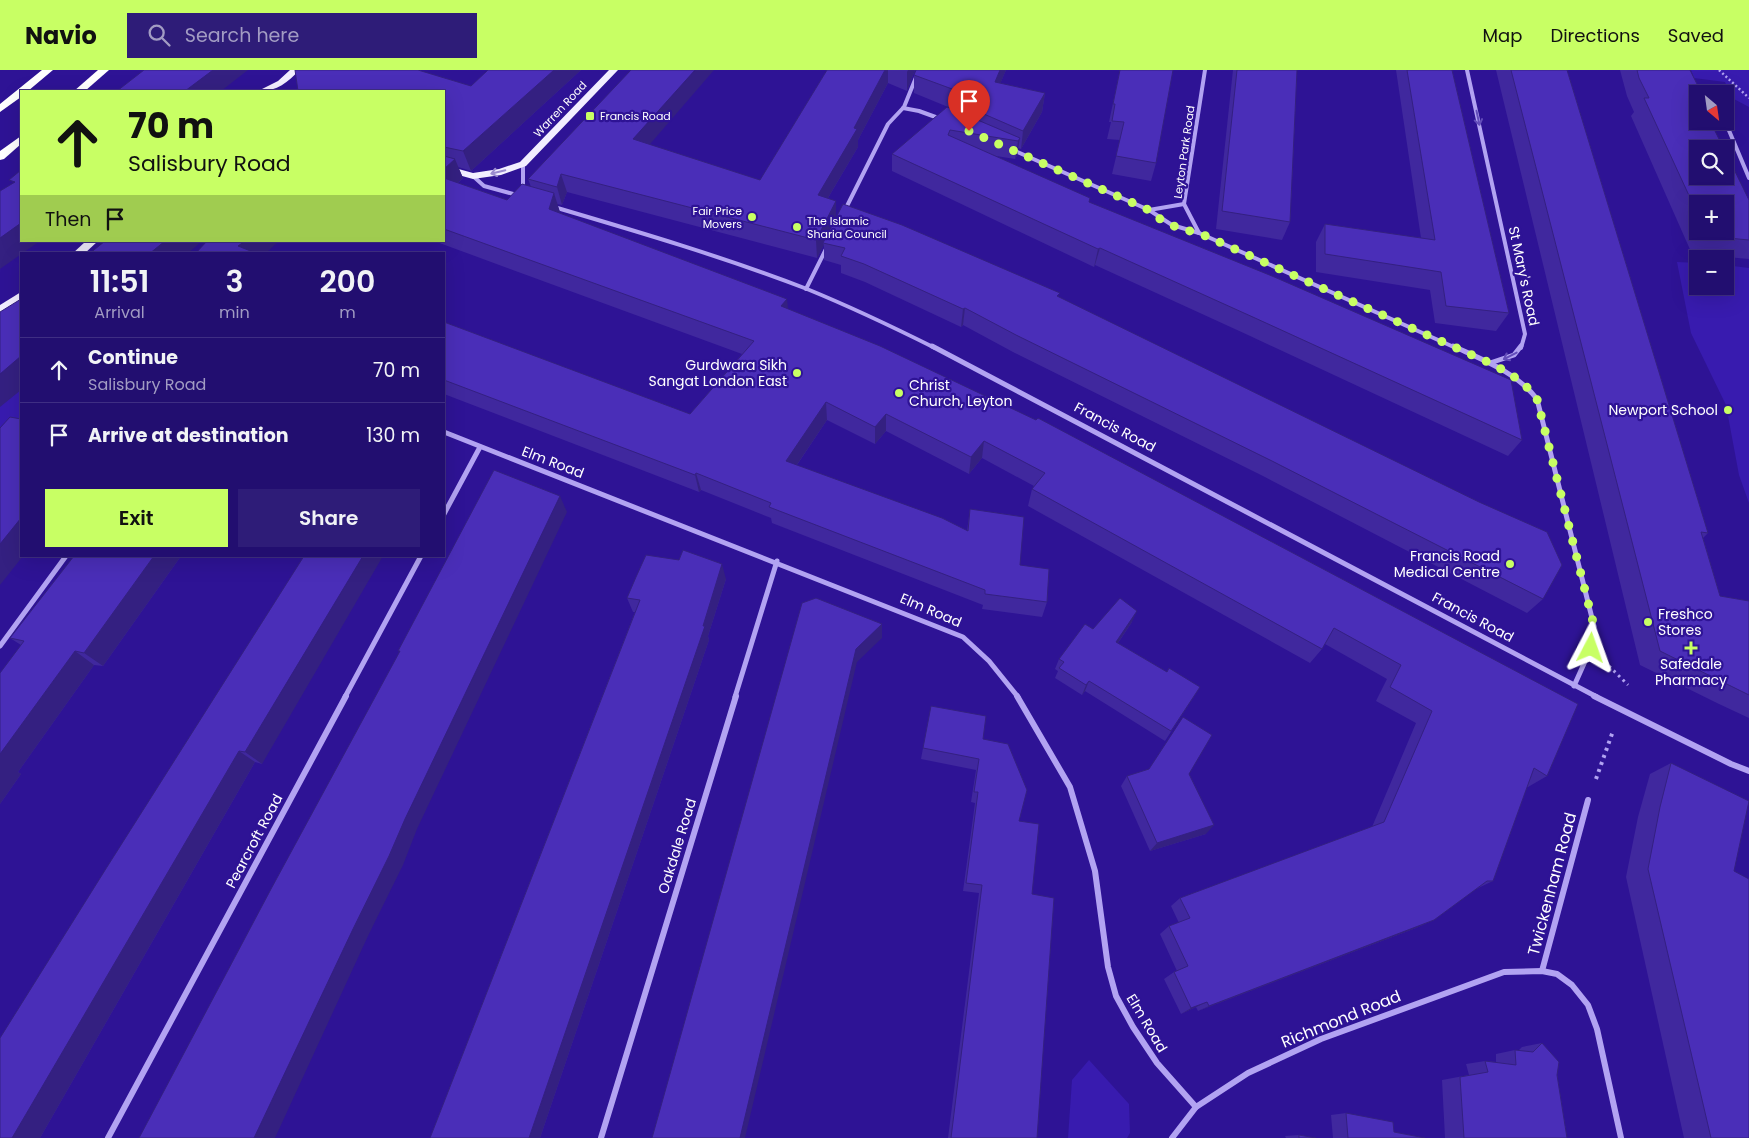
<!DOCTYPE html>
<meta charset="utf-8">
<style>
body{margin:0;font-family:Poppins,sans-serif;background:#2e1c78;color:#f1f3f6;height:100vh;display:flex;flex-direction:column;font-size:19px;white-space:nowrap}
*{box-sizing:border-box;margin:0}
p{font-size:16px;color:#a29cc3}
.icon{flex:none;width:28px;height:28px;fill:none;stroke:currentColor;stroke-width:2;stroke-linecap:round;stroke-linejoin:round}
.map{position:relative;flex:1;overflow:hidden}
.drawer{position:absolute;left:20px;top:182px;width:425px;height:305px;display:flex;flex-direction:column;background:#220e70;border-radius:0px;box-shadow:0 5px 20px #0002,0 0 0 1px #3f2e83}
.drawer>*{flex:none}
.guide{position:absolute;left:20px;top:20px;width:425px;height:152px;border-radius:0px;box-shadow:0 5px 20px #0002,0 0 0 1px #3f2e83;background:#c8ff64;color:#111;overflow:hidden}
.needle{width:32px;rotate:151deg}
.buttons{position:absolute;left:1689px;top:15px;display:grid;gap:10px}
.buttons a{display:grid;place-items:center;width:45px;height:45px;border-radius:0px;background:#220e70;box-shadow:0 5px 20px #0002,0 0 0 1px #3f2e83;font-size:25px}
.pin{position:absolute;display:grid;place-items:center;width:42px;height:42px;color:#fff;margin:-51px -21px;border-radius:50% 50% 50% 0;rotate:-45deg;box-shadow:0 0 5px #0007}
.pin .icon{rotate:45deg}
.me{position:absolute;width:55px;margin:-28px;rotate:4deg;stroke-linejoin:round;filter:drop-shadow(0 0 4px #0008)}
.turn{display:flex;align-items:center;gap:18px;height:105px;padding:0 25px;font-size:22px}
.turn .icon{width:65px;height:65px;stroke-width:2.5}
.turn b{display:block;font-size:35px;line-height:42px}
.then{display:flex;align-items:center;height:48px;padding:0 25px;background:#0003;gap:10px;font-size:19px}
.eta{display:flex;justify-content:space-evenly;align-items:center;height:85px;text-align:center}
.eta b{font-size:30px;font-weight:600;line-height:35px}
.cta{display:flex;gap:10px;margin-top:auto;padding:10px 25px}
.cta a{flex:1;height:58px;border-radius:0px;background:#c8ff64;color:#111;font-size:20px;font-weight:600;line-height:58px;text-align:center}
.cta a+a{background:#2e1c78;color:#f1f3f6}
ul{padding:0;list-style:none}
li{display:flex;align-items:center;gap:15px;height:65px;padding:0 25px;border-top:1px solid #3f2e83}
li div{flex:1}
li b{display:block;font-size:19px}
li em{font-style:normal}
header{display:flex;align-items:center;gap:30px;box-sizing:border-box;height:70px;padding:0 25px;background:#c8ff64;color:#111}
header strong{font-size:24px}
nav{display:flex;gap:28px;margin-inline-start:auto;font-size:18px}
.search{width:350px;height:45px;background:#2e1c78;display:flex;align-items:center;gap:12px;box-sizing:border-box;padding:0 18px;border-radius:0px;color:#a29cc3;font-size:19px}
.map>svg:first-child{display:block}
.green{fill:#381baf}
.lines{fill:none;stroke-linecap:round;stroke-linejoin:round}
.path-far2{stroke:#b2a3f2;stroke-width:2.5;stroke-dasharray:2 2.5;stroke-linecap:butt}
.path-far1{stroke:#b2a3f2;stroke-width:3;stroke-dasharray:2.5 4;stroke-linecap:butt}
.path{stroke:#b2a3f2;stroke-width:4;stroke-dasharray:3 4.5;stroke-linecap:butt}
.street-far2{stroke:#b2a3f2;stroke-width:4}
.street-far1{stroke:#b2a3f2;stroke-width:5}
.street{stroke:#b2a3f2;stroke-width:6}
.primary{fill:#f2eeff;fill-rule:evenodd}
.highway{fill:#fff;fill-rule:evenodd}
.wall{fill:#40289e;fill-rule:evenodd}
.shaded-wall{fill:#342081}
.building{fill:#4a2eb8;stroke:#342081}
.oneway{stroke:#634dba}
.oneway2{stroke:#9a8bcf}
.route{stroke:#c8ff64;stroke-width:9;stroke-dasharray:0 16.2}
.poi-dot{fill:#c8ff64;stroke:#2e1395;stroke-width:2}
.labels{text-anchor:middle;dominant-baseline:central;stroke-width:4.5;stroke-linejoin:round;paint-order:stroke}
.far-street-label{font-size:11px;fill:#fff;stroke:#2e1395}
.far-poi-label{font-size:11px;fill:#fff;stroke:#2e1395;text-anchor:start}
.street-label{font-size:14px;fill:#fff;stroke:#2e1395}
.poi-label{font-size:14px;fill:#fff;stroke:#2e1395;text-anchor:end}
.near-street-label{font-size:16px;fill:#fff;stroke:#2e1395}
</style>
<header>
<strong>Navio</strong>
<div class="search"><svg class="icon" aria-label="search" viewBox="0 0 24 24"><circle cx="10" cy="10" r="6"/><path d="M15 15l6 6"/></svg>Search here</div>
<nav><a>Map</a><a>Directions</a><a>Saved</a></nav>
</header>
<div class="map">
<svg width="1749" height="1068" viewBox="0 0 1749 1068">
<rect width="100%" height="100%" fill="#2e1395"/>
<g class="green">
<path d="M1691 0H1749V37L1732 28 1725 12 1694 8Z"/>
<path d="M1677 192 1697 193 1698 216H1725V195L1749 198V433L1739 405 1726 335 1691 263Z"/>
<path d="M21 319V385L0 396V336Z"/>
<path d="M1089 990 1129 1034 1130 1063 1127 1068H1068L1072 1010Z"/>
</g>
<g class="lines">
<g class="path-far2">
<path d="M1719 0 1749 28"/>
<path d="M1694 15 1698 16 1705 24"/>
</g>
<path class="path-far1" d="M1609 596 1628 615"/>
<path class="path" d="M1596 709 1613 661"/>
<g class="street-far2">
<path d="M1467 0 1525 264 1521 278"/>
<path d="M903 38 919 41 941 49"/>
<path d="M1725 51 1749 108"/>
<path d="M1013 80 1149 140 1172 155 1199 163 1456 278"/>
<path d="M523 94V119"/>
<path d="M473 106 484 116 517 125"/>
<path d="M554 137C639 162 724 187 807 219 851 237 893 257 935 278"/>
<path d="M845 140 888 54 904 37 919 0"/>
<path d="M1149 140 1184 134"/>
<path d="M1199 163 1184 134 1205 0"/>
<path d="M806 219 827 177"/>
</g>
<g class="street-far1">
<path d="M932 276 1597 627"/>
<path d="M1453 276C1483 290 1516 302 1537 329L1594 556 1591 578 1574 616"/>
<path d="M1490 293 1514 285 1521 276"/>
<path d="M444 362 963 567 989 591 1018 627"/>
<path d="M444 444 480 377"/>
<path d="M0 576 66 486"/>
<path d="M345 627 421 486"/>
<path d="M735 627 777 491"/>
</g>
<g class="street">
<path d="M1017 626 1070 717 1095 801 1108 897 1116 926 1133 957 1157 993 1196 1037"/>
<path d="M1594 626 1731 694 1749 701"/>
<path d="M1542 901 1588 730"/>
<path d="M108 1068 346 626"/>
<path d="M601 1068 736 626"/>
<path d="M1172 1068 1196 1037 1248 1003 1321 969 1504 902 1542 901 1557 904 1572 915 1588 935 1597 959 1621 1068"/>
</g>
<g class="primary">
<path d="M290 0H299C288 13 275 22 258 21L278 11Z"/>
<path d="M609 0H618L526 96 501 105 473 109 444 101V95L473 103 499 99 520 92Z"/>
<path d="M86 171H98L84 184H72Z"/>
<path d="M21 222V230L0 244V235Z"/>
</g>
<g class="highway">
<path d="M42 0H53L28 21H21V27L0 42V34Z"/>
<path d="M98 0H109L85 21H74Z"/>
<path d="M21 66V74L4 89 0 90V81Z"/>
</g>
</g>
<g class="wall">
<path d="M295 0H421L420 1 471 16 488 0H581L471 101 458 97 463 108 458 113 507 130 531 117 528 109 649 75 760 110 827 0H915L907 21 888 13 858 70V77L828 128 836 147 1059 227 1543 529 1527 543 1263 406 1013 282 963 255 961 257 865 212 841 203V195L824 190V175L817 188 567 122 562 135 557 134 560 143 788 239 1578 634 1547 706 1528 717H1527L1493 811 1476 819 1434 850 1416 858 1198 941 1196 937 1181 944 1164 909 1174 902 1177 901 1160 864 1169 856 1179 853 1171 836 1180 828 1372 757 1416 653 1376 631 1387 609 1325 574 1322 579 1310 593 1028 436 1032 419 1034 416 982 388 969 404 886 361 875 374 827 350 797 395 967 461 970 439 1020 495 1047 532 1042 547 982 539 983 535 772 453 771 448 701 420 699 422 444 324V252L690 344 742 284 434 171H444V21Z"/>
<path d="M1006 0 1000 14 1045 23 1042 42 1021 79 1018 78 1017 86 1015 89 996 86 1089 132 1522 370 1508 386 1248 265 1095 195 1094 197 892 101V84L953 39 914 23V5Z"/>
<path d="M1120 0 1156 93 1151 111 1112 104 1120 70 1107 69 1111 52H1109Z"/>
<path d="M1233 0H1297L1290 152 1282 170 1216 159Z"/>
<path d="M1396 0H1452L1509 243 1496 261 1435 253 1430 220 1316 202V172L1325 154 1421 168Z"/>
<path d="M1496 0H1567L1708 463 1703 468 1720 526 1749 531V648L1719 634 1640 595Z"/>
<path d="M1620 0H1690L1696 22 1749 170V189L1692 184 1631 46 1634 42 1627 26ZM1698 134 1725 161H1698Z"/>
<path d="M74 486H181L103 596 94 595 18 702 21 704 0 734 21 575 10 568Z"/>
<path d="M304 486 262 694 255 692 40 1068H0Z"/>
<path d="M679 490 726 509 708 566 709 570 540 1068H430L635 542H633L627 528Z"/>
<path d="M1132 552 1118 573 1167 602 1200 617 1165 671 1085 621 1082 625 1055 608 1058 601 1055 599 1059 589 1093 559Z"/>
<path d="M983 669 1019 751 1032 824 1037 1068H948L979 823 963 821 975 733 971 732 976 700 921 689 923 678Z"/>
<path d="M1671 693 1734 801 1749 1068H1684L1626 807 1638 747 1650 704Z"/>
<path d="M1189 704 1206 764 1150 781 1121 716 1127 706Z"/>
<path d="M1542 973 1557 1005 1567 1068H1445L1442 1010 1469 1005 1466 994 1485 991 1496 992V984L1515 980H1519L1522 977Z"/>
<path d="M1346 1043 1394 1062 1425 1068H1333L1331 1045Z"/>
<path d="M1299 1065 1316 1068H1286L1285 1066Z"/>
</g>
<g class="shaded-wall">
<path d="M213 0H248L221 21H185Z"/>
<path d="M554 0H581L471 101 463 81Z"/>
<path d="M695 0H714L638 88 633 69Z"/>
<path d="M885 0H888V13L858 70V77L819 143 818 125Z"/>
<path d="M908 0H915L907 21V2Z"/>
<path d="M1000 0H1006L993 31 995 12Z"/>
<path d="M1045 23 1042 42 1021 79 1023 61Z"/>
<path d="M1020 68 1017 86 1015 89 1018 71Z"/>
<path d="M455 89 463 108 445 124 444 121V99Z"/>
<path d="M561 104 567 122 562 135 557 117Z"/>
<path d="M554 123 560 142 555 158 549 139Z"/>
<path d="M836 131V149L823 173 824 175 817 188 816 170Z"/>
<path d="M21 153V171H40L0 199V168Z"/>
<path d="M165 171H202L187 184H149Z"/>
<path d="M245 171H279L265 184H243L238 176Z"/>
<path d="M1100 178 1095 195 1094 197 1098 179Z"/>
<path d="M787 229 789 247 781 236Z"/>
<path d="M965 238 963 255 961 257 963 239Z"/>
<path d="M21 286V320L0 337V304Z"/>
<path d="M826 332 827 350 788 408 786 391Z"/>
<path d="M886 344V361L875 374V357Z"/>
<path d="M984 371 982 388 969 404 971 387Z"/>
<path d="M696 403 701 420 699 422 695 405Z"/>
<path d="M560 426 567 442 417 759 403 795 368 866 275 1068H254L405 749Z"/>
<path d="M21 448V486H23L0 515V474Z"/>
<path d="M154 486H181L103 596 84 583Z"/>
<path d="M363 486H383L262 694 245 682Z"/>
<path d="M722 494 726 509 708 566 709 570 540 1068H529L703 556Z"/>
<path d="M1137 541 1132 552 1111 583 1116 572Z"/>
<path d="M882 554V568L857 592 745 1068H740L856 579Z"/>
<path d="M75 581 94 595 18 702 21 704 0 734V684Z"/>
<path d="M1089 611 1085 621 1082 625 1086 615Z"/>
<path d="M239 681 255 692 40 1068H12Z"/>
<path d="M1214 755 1206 764 1150 781 1157 773Z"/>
<path d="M1434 850 1416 858 1198 941 1209 936Z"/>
<path d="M1207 932 1196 937 1181 944 1191 938Z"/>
</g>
<g class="building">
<path d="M144 0H213L185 21H117Z"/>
<path d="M295 0H418L471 16 488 0H554L463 81 444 77V21H298Z"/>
<path d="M631 0H695L633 69 760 110 827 0H885L854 58 857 59 818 125 836 131 816 170 561 104 557 117 528 109Z"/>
<path d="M916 0H1000L995 12 1045 23 1023 61 954 31 963 23 914 5Z"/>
<path d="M1120 0H1173L1156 93 1116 86 1124 52 1112 51 1115 34H1113Z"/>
<path d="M1237 0H1297L1290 152 1222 141Z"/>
<path d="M1407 0H1452L1509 243 1446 236 1441 202 1325 184V154L1435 170Z"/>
<path d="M1511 0H1567L1708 463 1701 462 1720 526 1749 531V625L1660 581Z"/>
<path d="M1637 0H1690L1699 18 1695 20 1698 25V51H1710L1724 79H1698V106H1725V81L1749 130V170L1707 166 1705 161H1725V134H1698V145L1644 28H1649L1639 8Z"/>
<path d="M947 37 1020 68 1018 71 950 60 948 65 1090 128 1089 132 1272 206 1511 310 1522 370 1255 248 1100 178 1098 179 892 84Z"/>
<path d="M444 86 455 89 444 99Z"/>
<path d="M21 100V153L0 168V121L15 112 9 110Z"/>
<path d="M444 108 507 130 522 114 554 123 549 139 787 229 781 236 880 276 1036 350 1038 348 1578 634 1547 706 1534 698 1493 811H1487L1434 850 1209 936 1207 932 1191 938 1174 902 1188 896 1169 856 1190 848 1180 828 1384 752 1432 641 1390 617 1401 595 1334 558 1322 579 1032 419 1045 403 984 371 971 387 886 344 875 357 826 332 786 391 942 448 968 461 970 439 1024 447 1020 495 1049 499 1047 532 985 524V520L769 437 771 433 696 403 695 405 444 310V252L690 344 754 271 444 159Z"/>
<path d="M843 134 902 155 1060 223 1057 226 1479 432 1547 462 1562 495 1543 529 1272 391 1016 265 965 238 963 239 864 194 841 186 845 178 823 173Z"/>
<path d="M105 171H165L149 184H89Z"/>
<path d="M207 171H245L238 176 258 184H195Z"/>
<path d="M21 229V286L0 304V242Z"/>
<path d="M10 347 21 349V448L0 474V358Z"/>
<path d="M494 400 560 426 405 749 389 786 353 859 254 1068H139L271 819 400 581H398Z"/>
<path d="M683 480 722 494 703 556H705L529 1068H430L640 530 627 528 636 507 646 485 679 490Z"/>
<path d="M74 486H154L84 583 75 581 0 684V603L24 571 10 568Z"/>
<path d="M304 486H363L245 682 239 681 12 1068H0V968L107 797Z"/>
<path d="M816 528 882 554 856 579 740 1068H652L802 533Z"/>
<path d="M1120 528 1137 541 1116 572 1167 602 1169 598 1200 617 1171 661 1089 611 1086 615 1059 598 1064 592 1059 589 1085 554 1093 559Z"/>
<path d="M931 636 986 646 983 669 1008 674 1027 720 1019 751 1039 754 1032 824 1054 828 1037 1068H951L982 815 966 813 978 722H974L979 689 923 678Z"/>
<path d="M1183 647 1212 665 1189 704 1214 755 1157 773 1127 706 1149 699Z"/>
<path d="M1671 693 1749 731 1734 801 1749 809V1068H1711L1648 799 1660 737Z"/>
<path d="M1542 973 1559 992 1557 1005 1567 1068H1464L1460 1007 1488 1002 1485 991 1516 995 1515 980 1533 982Z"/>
<path d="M1346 1043 1393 1052 1394 1062 1425 1068H1348Z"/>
<path d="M1299 1065 1316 1068H1299Z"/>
</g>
<defs><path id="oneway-shaft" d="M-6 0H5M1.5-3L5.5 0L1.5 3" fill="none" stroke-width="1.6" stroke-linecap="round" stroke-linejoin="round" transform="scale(1.25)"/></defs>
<g class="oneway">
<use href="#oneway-shaft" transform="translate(1478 48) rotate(78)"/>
<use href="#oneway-shaft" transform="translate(1510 286) rotate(153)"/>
</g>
<use class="oneway2" href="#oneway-shaft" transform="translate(498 102) rotate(167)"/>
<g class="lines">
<path class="route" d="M969 61 1149 140C1163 154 1180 159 1199 163L1490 293C1509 303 1524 311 1537 329L1594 556 1591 578"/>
</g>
<g class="poi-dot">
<rect x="585" y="41" width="10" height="10" rx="2.5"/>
<circle cx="752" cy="147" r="5"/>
<circle cx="797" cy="157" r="5"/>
<circle cx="797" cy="303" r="5"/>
<circle cx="899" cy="323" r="5"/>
<circle cx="1728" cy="340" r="5"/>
<circle cx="1510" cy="494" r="5"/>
<circle cx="1648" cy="552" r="5"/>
<path d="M1688.5 570.5h5v5h5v5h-5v5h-5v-5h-5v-5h5z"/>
</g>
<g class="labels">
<g class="far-street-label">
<text transform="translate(560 39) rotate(-47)">Warren Road</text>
<text transform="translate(1184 82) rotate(-82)">Leyton Park Road</text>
</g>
<g class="far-poi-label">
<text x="600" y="46">Francis Road</text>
<text x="742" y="141" text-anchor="end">Fair Price<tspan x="742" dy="13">Movers</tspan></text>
<text x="807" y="151">The Islamic<tspan x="807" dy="13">Sharia Council</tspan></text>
</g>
<g class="street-label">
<text transform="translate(1524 206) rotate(78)">St Mary's Road</text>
<text transform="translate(1115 357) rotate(28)">Francis Road</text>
<text transform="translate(553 392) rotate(21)">Elm Road</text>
<text transform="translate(931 540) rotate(23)">Elm Road</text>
<text transform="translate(1473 547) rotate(28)">Francis Road</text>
<text transform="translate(254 771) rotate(-62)">Pearcroft Road</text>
<text transform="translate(677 776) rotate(-73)">Oakdale Road</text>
<text transform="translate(1147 953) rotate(59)">Elm Road</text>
</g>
<g class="poi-label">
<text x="787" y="295">Gurdwara Sikh<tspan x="787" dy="16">Sangat London East</tspan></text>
<text x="909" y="315" text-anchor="start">Christ<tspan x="909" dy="16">Church, Leyton</tspan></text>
<text x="1718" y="340">Newport School</text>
<text x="1500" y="486">Francis Road<tspan x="1500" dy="16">Medical Centre</tspan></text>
<text x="1658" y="544" text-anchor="start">Freshco<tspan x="1658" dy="16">Stores</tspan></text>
<text x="1691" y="594" text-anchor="middle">Safedale<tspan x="1691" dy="16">Pharmacy</tspan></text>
</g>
<g class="near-street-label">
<text transform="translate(1552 814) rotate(-75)">Twickenham Road</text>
<text transform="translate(1341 949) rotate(-22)">Richmond Road</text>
</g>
</g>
</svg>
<div class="buttons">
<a><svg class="needle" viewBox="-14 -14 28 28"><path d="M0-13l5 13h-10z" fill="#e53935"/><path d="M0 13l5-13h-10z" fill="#a29cc3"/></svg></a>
<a><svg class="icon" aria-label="search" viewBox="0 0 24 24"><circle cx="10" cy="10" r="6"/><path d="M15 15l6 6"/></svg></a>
<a>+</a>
<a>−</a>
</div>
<div class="pin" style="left:969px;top:61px;background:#d93025"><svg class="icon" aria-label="arrive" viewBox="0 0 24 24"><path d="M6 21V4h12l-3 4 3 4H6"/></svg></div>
<svg class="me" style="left:1591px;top:578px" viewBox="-20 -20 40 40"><path d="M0-17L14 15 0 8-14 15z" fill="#c8ff64" stroke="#fff" stroke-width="4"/></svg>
<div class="guide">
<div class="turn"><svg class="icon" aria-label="ahead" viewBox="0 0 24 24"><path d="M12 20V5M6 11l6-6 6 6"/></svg><div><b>70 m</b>Salisbury Road</div></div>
<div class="then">Then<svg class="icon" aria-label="arrive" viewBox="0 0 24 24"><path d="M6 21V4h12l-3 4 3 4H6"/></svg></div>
</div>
<section class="drawer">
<div class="eta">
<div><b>11:51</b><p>Arrival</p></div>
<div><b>3</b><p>min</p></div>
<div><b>200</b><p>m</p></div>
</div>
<ul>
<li><svg class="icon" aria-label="ahead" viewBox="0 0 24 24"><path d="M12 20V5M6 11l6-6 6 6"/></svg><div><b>Continue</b><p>Salisbury Road</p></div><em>70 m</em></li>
<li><svg class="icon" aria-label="arrive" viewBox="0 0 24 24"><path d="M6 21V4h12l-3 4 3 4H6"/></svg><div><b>Arrive at destination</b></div><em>130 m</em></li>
</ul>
<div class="cta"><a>Exit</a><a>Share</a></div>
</section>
</div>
